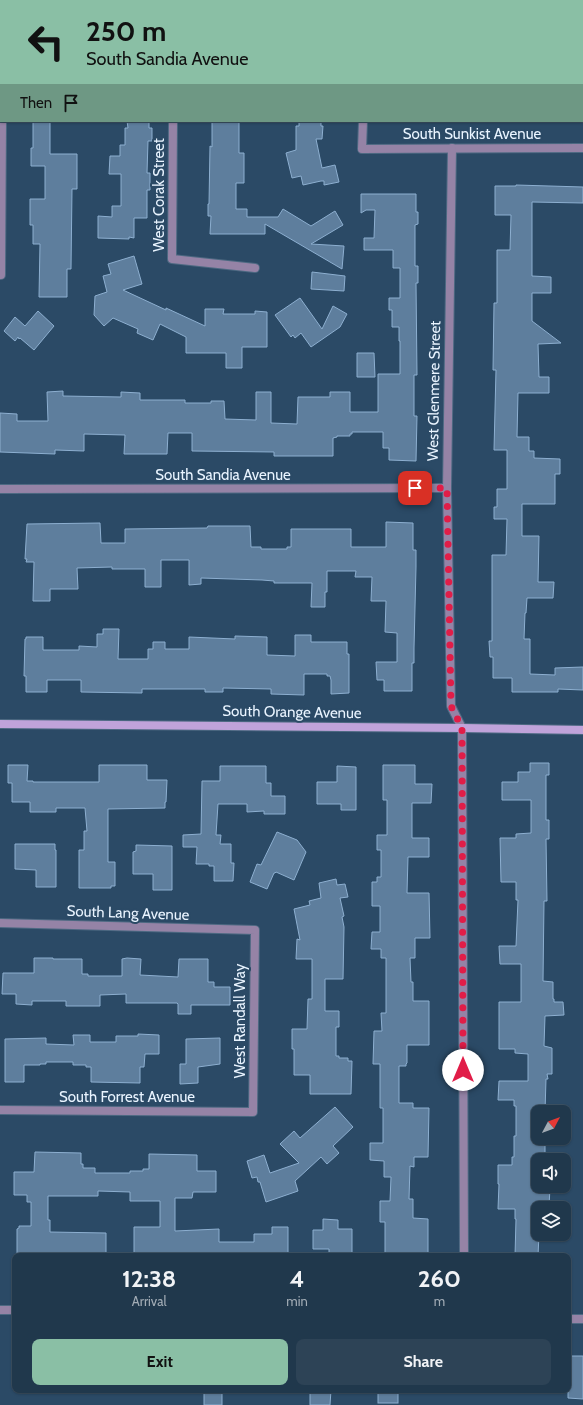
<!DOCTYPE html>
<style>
body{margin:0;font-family:Cabin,sans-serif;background:#2d4356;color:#f1f3f6;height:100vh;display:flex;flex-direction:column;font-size:15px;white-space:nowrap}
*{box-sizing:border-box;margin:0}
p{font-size:13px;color:#a2acb5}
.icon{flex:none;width:22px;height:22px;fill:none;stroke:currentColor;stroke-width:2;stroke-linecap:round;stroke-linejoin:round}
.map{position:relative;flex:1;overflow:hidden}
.details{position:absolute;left:12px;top:1253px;width:559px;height:140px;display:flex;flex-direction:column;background:#20384c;border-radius:8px;box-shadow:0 1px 3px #0004,0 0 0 1px #3d5264}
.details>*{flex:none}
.top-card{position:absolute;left:0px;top:0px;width:583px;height:122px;box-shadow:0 1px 3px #0004,0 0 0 1px #3d5264;background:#8abfa5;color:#111;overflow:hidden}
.needle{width:26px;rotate:49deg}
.tools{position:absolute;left:531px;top:1105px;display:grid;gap:8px}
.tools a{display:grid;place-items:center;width:40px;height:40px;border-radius:8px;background:#20384c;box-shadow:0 1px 3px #0004,0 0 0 1px #3d5264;font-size:20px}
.pin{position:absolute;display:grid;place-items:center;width:34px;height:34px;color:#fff;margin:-17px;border-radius:8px;box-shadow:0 2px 6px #0006}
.me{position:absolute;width:44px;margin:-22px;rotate:0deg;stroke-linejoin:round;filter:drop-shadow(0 0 3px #0008)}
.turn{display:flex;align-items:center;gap:14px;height:84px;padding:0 20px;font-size:18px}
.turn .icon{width:52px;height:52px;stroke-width:2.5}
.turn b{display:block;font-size:28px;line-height:34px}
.then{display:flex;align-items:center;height:38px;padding:0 20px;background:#0003;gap:8px;font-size:15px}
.eta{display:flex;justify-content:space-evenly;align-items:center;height:68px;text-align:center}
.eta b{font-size:24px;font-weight:800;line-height:28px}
.button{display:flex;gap:8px;margin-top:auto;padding:8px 20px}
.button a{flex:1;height:46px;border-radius:8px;background:#8abfa5;color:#111;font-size:16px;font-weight:800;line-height:46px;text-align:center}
.button a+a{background:#2d4356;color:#f1f3f6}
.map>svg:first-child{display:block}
.built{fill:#335777}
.building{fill:#5e7e9d;stroke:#8dafd0}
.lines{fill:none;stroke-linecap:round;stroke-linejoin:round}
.street-casing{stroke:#4d6982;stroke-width:10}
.secondary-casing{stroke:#4d6982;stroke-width:10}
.street{stroke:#9583a6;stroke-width:8}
.secondary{stroke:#c0a3da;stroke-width:8}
.route{stroke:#e11d48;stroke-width:7;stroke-dasharray:0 12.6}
.labels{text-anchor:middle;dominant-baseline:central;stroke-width:4;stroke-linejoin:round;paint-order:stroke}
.street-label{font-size:15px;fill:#e9f4ff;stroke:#2b4a66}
</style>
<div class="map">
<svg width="583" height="1405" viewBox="0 0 583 1405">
<rect width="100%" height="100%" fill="#2b4a66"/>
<path class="built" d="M389 0H583V44L582 1H389Z"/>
<g class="building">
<path d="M33 121H50V154H77V189H72L71 269H67V297H39L40 244H33V225H30V199H45V166H31V148H33Z"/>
<path d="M127 121H149V128H152V141H148L147 173H150V190H147V218H134V238L129 237V239L98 238V216L112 217V206H121V174H109L110 156H120V145H125V128H128Z"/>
<path d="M212 121H239V153H244V183H236V209H247V217H278L283 209 311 226 335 211 343 225 311 244 344 246 342 269 265 224V234H210L211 216H208V204H209L210 146 212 147Z"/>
<path d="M299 121H321V126H323L322 139H316L322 168 335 165 339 182 324 185V181H321L303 185 301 176 292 178 286 153 296 150V126H299Z"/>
<path d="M516 185 583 187V203L532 202V276L551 277V293H532V321L561 343 538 344 539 377H549V393H518L517 437H529V451H534V458L560 459V474H555V504H522V536H539L538 582H554L553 598H527L526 613H525L524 639H530V674L555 675V668L583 667V690L558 689V692H512V678H493V657H490L489 641H492V555H506L507 519H494V507H497V489H507V450H494L496 370H493L494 303H497V250H510L511 215H495V186H516Z"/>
<path d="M361 194H416V212H418V224L415 225V266H418V283H416L417 375H414V416H417L416 461 389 460V448H383V432H352V434H350V436H337V437L333 438V456H274V452L192 451V433H168L167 454H124L125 435 84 434V451L55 450V454L0 452V413L17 414V421H48L47 392 63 391V396L121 397V392L140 393V400H185V403H211V401H224L225 419 256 420V392H271V423L297 424 298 397H330V392H350V412H378V374H400V341H399V327H392V310H389V298H400V268H393V250H364V238H374L375 210H366L361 213Z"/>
<path d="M134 256 142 284 123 290 166 310V308L205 326V309H224L223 314H255V311L267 312V347H242V368H226V353H186V337L160 324 153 340 137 333 138 329 113 318 104 326 94 315 95 296 107 292 103 276 111 274 108 264Z"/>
<path d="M312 272 345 276 344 291 311 289Z"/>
<path d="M300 298 322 329 333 306 347 314 340 327 311 347 301 333 295 338 293 335 291 337 275 315Z"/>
<path d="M38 311 54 326 34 350 20 338 19 339 18 337 15 341 4 331 15 317 25 326Z"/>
<path d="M357 353H374L375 377H357Z"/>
<path d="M386 522 413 523V550H416V567L414 648V663H412V691H384V680H377L376 662H397V633L385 632 386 601H371L372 577H355L356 571H327V592H325V607H311L312 583H274V581L262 580 201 578V584L189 585V560H161V587H145V569H112V567L77 568 78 589H50V601H33L34 562H26L27 559H25L27 524 100 523 101 543H125V529L207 528 208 526H250L251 547H261V549H287V547H291V529H351V547H386Z"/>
<path d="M103 629H119L118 659H148V649H153V642H165V649H189V637L235 639V636L267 637V655L295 656V635H311V642H347V654H349V693L331 694V680L330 676H327V674H304V695L271 694V689L223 688V692H205V689H142V693L81 692V680H47V692H26V676H24L25 639H26V637H43V650H79V646L97 647V634H103Z"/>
<path d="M530 763H549V775H546V820H549V839H546L547 901H544L543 981 553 982V999H554V1002H563L564 1015 545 1016 544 1046 552 1048V1074H547L548 1079H546L545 1112H538V1138H545V1160H538V1188H550L549 1206H541V1208H538V1234H539L538 1256H515L516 1219H515V1209H498L499 1184H498V1165H512V1157H514V1136H516V1106H514V1100H498L499 1081H528V1054L515 1053V1049H499V1002H521V964H500L499 946H516L518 900H516V882H501L500 838H516V834L531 833V800H502V782H518V772H530Z"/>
<path d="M8 765H28L27 781H33V782H99V765H147V780H167L166 802H165V808L108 809V862H115V886H111V888H79V850H84V831H87L85 808H56V812H30V802H12V783H8Z"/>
<path d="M383 765H415V784H432L431 803H412V838H429V857H408L407 893H429L430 938H415V958H410L411 982H413V1001H429V1045H407V1063L406 1064V1066H399V1103H413V1108H429L428 1157H414V1167L410 1166 409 1199H413V1218L428 1219V1256H385V1222H380V1201H390L391 1177H384V1161L370 1160V1143H383V1108H380V1064H373L374 1031H382L381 1013H386V958H381V949H371L372 932H380V906H372V882H377V877H381V850H377V835H387V800H383Z"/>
<path d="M220 766H266V783H271V796H285V814H264V811L247 812V804H218L216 835H221L220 844H231V863H234L233 881H214V866H209V864H196L197 847H183V835L201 834 202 781H220Z"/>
<path d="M337 766 356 767V810H341V804H317V782H337Z"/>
<path d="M277 832 297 840 306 852 294 880 276 872 275 873H274L267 889 250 882 257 864 261 865Z"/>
<path d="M15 844H55V850H56V887H36V870L15 869Z"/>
<path d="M136 845 172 846V890H153V874H133V852L136 851Z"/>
<path d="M336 879 337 885 345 884 348 897 340 898 344 916 342 917 344 927 343 979H325V1011H339V1027H336V1056H339V1058H348V1061H352L351 1094H310V1075H294V1049H292V1029H307L308 999H312V959H296L297 939 300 940 294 909 310 905 309 901 321 898 319 883Z"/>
<path d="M34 958H53V959H82V974H88V976H122V959L127 958 141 959 140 975 178 977 179 959H208V982H214V987H230V1005H191V1014H178V1004L177 1003H126V994L100 995V1006H66V1001H32V1005L16 1004V994H2L3 973H34Z"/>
<path d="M138 1034 159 1035V1054H145L144 1067H140V1083L91 1082V1067H86V1065H73V1062H46V1064H40V1065H24V1082H5V1039L46 1038V1044L74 1045 73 1035H90V1042H116V1036H138Z"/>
<path d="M220 1038V1064L198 1067V1083L180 1084V1064H186V1039Z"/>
<path d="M335 1107 353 1127 333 1146 339 1153 327 1164 321 1157 295 1181 298 1191 266 1202 260 1182H258L257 1177 252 1178 247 1161 264 1155 270 1173 299 1163 280 1144 294 1131 300 1138Z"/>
<path d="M35 1152 81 1153V1164H83V1168H95V1173H130V1171H143V1169H149V1154L197 1155V1171H216V1192H193L192 1198H175V1231L219 1229V1242H254V1234H272V1227H288V1256H157V1254H134V1227H160V1201H130V1192L98 1191V1196H48V1220H50V1232L106 1233V1256H17V1229L19 1228V1226H31V1202H27V1195H14V1172H34Z"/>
<path d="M323 1219 338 1220V1229H352V1256H329V1249H313V1230H323Z"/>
<path d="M570 1356H583V1399L568 1398V1371H570Z"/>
<rect x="204" y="1390" width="18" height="15"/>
<path d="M310 1390H331L330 1405H310Z"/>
<rect x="378" y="1390" width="20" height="13"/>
</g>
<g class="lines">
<defs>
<g id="street">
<path d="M4 1V0"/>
<path d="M174 1V0"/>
<path d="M366 1V0"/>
<path d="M173 121 172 259 255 268"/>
<path d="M363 121 362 149 583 148"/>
<path d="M452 148 447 488 451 706 462 728 464 1256"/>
<path d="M1 275 2 121"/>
<path d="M0 489 447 488"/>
<path d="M0 923 255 930 253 1112 0 1110"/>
<path d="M0 1310H15"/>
<path d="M568 1319H583"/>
</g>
<path id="secondary" d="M0 724 462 728 583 730"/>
</defs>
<use href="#street" class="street-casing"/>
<use href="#secondary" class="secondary-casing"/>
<use href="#street" class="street"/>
<use href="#secondary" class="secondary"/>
</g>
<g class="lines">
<path class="route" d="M415 488H447L451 706 462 728 463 1070"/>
</g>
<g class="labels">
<g class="street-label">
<text x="472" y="134">South Sunkist Avenue</text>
<text transform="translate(159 195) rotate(-90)">West Corak Street</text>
<text transform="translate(434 391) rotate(-89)">West Glenmere Street</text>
<text x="223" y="475">South Sandia Avenue</text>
<text transform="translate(292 712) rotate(1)">South Orange Avenue</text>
<text transform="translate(128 913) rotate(2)">South Lang Avenue</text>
<text transform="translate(240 1021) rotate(-90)">West Randall Way</text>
<text x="127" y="1097">South Forrest Avenue</text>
</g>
</g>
</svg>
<div class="tools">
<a><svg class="needle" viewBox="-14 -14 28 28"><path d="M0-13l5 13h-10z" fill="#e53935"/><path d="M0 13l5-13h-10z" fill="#a2acb5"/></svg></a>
<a><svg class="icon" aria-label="sound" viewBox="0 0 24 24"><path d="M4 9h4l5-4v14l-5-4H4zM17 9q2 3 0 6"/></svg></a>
<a><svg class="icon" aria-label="layers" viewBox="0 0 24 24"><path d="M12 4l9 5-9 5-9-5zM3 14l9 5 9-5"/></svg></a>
</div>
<div class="pin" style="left:415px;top:488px;background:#d93025"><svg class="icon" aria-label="arrive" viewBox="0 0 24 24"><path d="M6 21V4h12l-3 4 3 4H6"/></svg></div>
<svg class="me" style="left:463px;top:1070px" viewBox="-20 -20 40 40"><circle r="19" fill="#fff"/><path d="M0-13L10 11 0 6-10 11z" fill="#e11d48"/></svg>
<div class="top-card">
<div class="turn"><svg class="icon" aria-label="left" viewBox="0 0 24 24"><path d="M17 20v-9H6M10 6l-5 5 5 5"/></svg><div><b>250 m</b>South Sandia Avenue</div></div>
<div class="then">Then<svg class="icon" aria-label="arrive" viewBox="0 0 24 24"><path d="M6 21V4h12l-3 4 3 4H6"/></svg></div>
</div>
<section class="details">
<div class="eta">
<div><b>12:38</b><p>Arrival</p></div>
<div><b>4</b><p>min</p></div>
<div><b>260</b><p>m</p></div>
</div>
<div class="button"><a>Exit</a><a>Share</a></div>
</section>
</div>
